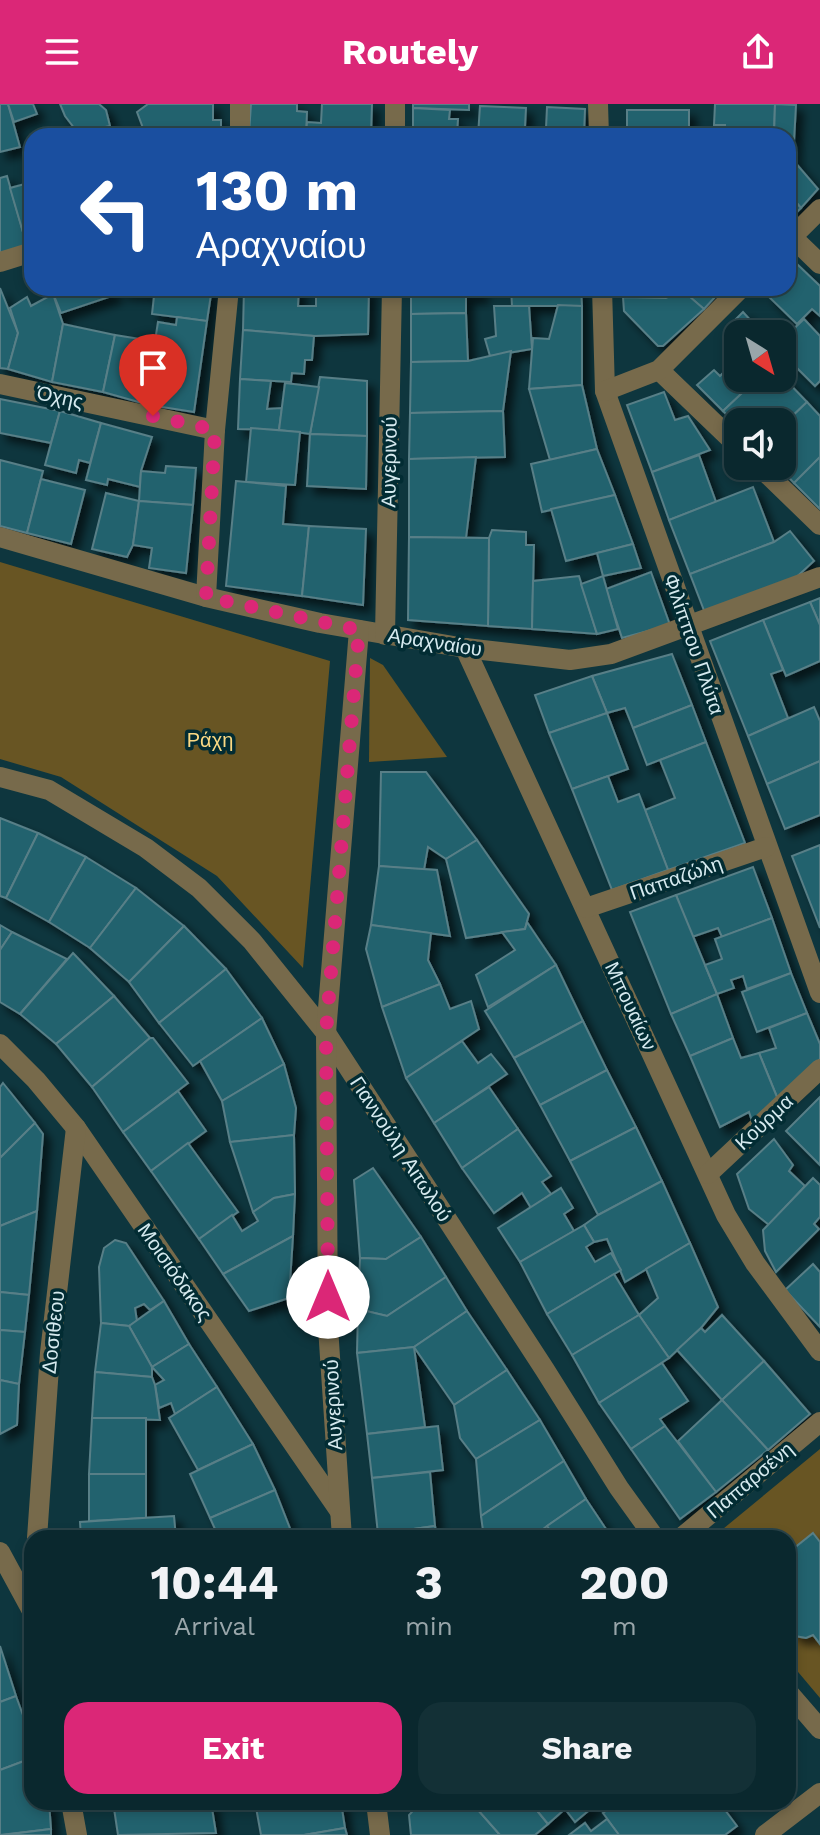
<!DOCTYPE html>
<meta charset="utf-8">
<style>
body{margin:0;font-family:"Work Sans",sans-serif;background:#133036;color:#f1f3f6;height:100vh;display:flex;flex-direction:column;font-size:30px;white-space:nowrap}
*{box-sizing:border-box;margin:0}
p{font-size:26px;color:#99a6aa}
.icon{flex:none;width:44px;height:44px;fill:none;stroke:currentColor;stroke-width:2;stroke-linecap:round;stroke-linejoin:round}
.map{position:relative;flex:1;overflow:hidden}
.drawer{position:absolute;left:24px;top:1426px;width:772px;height:280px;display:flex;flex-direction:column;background:#0a282e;border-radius:24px;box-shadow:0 4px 12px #0003,0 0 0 2px #2a444a}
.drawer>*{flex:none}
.banner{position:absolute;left:24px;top:24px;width:772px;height:168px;border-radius:24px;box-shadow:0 4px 12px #0003,0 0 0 2px #2a444a;background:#1a4fa0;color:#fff;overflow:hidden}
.needle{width:52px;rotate:143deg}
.controls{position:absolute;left:724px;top:216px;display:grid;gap:16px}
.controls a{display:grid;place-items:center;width:72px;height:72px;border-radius:16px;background:#0a282e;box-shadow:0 4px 12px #0003,0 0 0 2px #2a444a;font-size:40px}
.pin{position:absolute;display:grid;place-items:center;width:68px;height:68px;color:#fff;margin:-82px -34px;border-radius:50% 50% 50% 0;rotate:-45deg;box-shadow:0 0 8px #0007}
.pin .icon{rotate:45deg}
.me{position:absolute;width:88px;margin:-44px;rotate:0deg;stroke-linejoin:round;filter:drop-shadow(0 0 6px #0008)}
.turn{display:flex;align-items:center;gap:28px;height:168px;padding:0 40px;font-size:36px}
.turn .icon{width:104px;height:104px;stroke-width:2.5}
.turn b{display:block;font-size:56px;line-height:68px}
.eta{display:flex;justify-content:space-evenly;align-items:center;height:136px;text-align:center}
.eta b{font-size:48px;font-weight:700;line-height:56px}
.primary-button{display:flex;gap:16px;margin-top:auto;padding:16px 40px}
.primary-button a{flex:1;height:92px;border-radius:24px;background:#db2777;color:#fff;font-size:32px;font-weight:700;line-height:92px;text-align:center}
.primary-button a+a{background:#133036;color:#f1f3f6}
header{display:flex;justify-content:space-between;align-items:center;height:104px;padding:0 40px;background:#db2777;color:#fff;font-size:36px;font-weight:700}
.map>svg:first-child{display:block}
.green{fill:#685523}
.building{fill:#23626e;stroke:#587f87;stroke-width:2;filter:url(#shadow)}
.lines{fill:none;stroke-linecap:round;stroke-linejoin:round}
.minor{stroke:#776a4b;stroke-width:20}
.route{stroke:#db2777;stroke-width:14;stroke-dasharray:0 25.2}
.labels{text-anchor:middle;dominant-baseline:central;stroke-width:7;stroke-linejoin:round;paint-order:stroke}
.street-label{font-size:20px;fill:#d6eaef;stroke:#022c33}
.park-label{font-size:20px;fill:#fbd983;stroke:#022c33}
</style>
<header><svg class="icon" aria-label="menu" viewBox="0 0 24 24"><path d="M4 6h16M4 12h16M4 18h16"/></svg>Routely<svg class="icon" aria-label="share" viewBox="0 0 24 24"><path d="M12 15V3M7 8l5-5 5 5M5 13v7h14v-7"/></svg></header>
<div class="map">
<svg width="820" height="1731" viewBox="0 0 820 1731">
<defs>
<filter id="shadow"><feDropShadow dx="7" dy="7" stdDeviation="4" flood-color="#0009"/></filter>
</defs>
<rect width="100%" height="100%" fill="#0e363e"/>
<g class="green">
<path d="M0 458 330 557 303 864 217 772 61 673 0 655Z"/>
<path d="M370 554 383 561 447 653 369 658Z"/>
<path d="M820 1345V1438L813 1429 788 1449V1434H712Z"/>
<path d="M788 1521 795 1532 805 1534 813 1531 820 1540V1594L788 1556Z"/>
</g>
<g class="building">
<path d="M0 0H8L20 43 0 48Z"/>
<path d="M8 0H33L37 10 14 18Z"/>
<path d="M60 0H99L106 6 110 22 78 29 65 12Z"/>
<path d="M148 0H213V16H221V32H146L137 8Z"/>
<path d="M251 0H297V7L307 8 306 32 249 30Z"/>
<path d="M322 0H372L371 32H306L307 18 321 19Z"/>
<path d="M413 0H469V6L413 4Z"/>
<path d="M715 0H775L774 32H725V21H714Z"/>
<path d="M775 0 796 1 793 56 818 85 801 104 788 89V32H774Z"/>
<path d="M480 2 526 4 525 23 546 24 547 3 585 5 584 32H413V4L450 6 449 15H458L457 31 478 32Z"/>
<rect x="627" y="6" width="62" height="26"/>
<path d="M7 72 27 142 0 150V74Z"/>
<path d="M32 78V140L27 142 10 84Z"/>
<path d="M788 89 801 104 788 117Z"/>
<path d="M797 160 820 182V212L812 205 797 220 767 191 774 184H788V169Z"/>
<path d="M0 184 18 229 8 265 0 264Z"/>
<path d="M51 184H111L115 191 61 209Z"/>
<path d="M120 184H151V189L121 187Z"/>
<path d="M155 184H212L207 217 152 210Z"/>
<path d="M244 184H299L298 202H316V185L369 184 368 230 314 232 243 226Z"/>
<path d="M411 184H480L481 192H466V209L411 210Z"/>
<path d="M511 184H581L582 202H512Z"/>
<path d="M623 184H666V194L623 193Z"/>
<path d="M679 184H708L716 192 704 205Z"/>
<path d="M708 184H724L716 192Z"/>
<path d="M682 186 704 205 663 242H658L624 207 623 193 666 194Z"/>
<path d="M53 190 63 220 52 278 8 265 18 229 10 204 27 193 31 202Z"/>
<path d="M558 201 582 202V281L529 285 533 234 549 235Z"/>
<path d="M494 202H529L532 245 490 252 485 235 496 232Z"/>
<path d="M743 208 763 230H738V237L726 225Z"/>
<path d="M466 209 468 257 411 258V210Z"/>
<path d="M177 213 207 217 194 308 149 301 159 238 155 237 158 218 176 221Z"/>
<path d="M804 215 820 232V277L815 282 782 249V236Z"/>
<path d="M63 220 115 231 103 288 52 278Z"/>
<path d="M243 226 314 232 312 256H305L304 270 292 269 291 278 240 275Z"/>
<path d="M115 231 159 238 149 301 103 288Z"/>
<path d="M511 247 503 307 410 309 411 258 468 257Z"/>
<path d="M738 254V274H758L723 307 697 281 714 266 720 272Z"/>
<path d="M782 272 807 298 782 322V318H738V322L723 307 758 274H782Z"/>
<path d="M320 273 367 277V332L310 330Z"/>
<path d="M240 275 271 277 267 305 282 304 279 326 238 325Z"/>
<path d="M285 279 319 283 310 330 279 326Z"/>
<path d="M582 281 597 345 550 356 529 285Z"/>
<path d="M664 288 675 316 688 312 710 346 652 368 627 301Z"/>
<path d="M0 295 60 307 51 339 0 329Z"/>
<path d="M807 298 820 312V353L794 379 778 362H782V322Z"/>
<path d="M60 307 101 319 90 359 79 356 76 369 45 361Z"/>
<path d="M503 307 505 353 409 355 410 309Z"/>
<path d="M101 319 152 333 141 367 140 383 108 375 107 381 86 376Z"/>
<path d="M251 324 300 328 295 381 246 378Z"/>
<path d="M310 330 367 332 366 385 307 382Z"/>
<path d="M597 345 615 391 542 408 531 360Z"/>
<path d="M699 351 716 398 669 416 652 368Z"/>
<path d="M476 353 466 434 409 433V355Z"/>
<path d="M820 353V405L794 379Z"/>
<path d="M0 356 43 367 27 429 0 422Z"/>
<path d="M166 362 196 364 193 401 139 397 141 367 165 369Z"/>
<path d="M41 375 85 386 71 440 27 429Z"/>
<path d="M236 377 286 382 283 420 309 422 302 492 226 482Z"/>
<path d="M753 383 774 438 690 470 669 416Z"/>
<path d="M106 389 139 397 133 441 127 453 92 445Z"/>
<path d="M615 391 633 440 566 457 551 405Z"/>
<path d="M139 397 193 401 186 469 149 464 152 444 133 441Z"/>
<path d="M309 422 366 425 363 501 302 492Z"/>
<path d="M492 426 526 428V441H534L532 525 488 522 489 434Z"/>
<path d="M790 427 814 457 790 479 705 509 690 470 774 438Z"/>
<path d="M409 433 489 434 488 522 408 516Z"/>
<path d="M633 440 641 464 603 472 597 449Z"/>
<path d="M651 468 670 521 622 534 606 485Z"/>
<path d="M579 472 597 530 532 525 533 477Z"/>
<path d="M603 472 618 525 597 530 581 480Z"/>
<path d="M820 494V521L810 498Z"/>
<path d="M810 498 820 521V557L786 572 763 516Z"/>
<path d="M763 516 783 566 771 570 788 614 748 632 710 537Z"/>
<path d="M672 550 692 601 633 624 625 604 607 609 592 572Z"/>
<path d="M592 572 607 609 549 629 535 591Z"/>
<path d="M692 601 706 638 647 661 633 624Z"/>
<path d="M814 603 820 617V657L767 680 748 632Z"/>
<path d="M607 609 628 665 572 685 549 629Z"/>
<path d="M706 638 745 739 668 766 645 706 675 694 660 656Z"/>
<path d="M820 657V711L785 725 767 680Z"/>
<path d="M381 668H426L477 736 446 755 428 743 424 766 379 762Z"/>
<path d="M608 672 618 698 639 690 668 766 612 786 572 685Z"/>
<path d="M0 714 38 729 6 794 0 792Z"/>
<path d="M38 729 86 753 49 818 6 794Z"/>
<path d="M477 736 529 810 525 825 466 834 446 755Z"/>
<path d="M820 741V824L792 752Z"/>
<path d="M86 753 136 784 90 844 49 818Z"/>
<path d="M379 762 437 766 450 832 371 821Z"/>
<path d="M753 763 772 814 722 833 718 824 692 833 676 791Z"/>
<path d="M136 784 184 822 129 878 90 844Z"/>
<path d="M676 791 717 890 671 910 630 808Z"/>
<path d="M772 814 791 869 747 885 743 872 731 876 734 884 717 890 705 861 722 855 715 835Z"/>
<path d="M527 818 556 861 488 903 476 871 515 846 502 828 525 825Z"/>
<path d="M0 821 12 828 0 846Z"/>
<path d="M371 821 431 829 428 856 440 880 382 903 366 845Z"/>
<path d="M184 822 226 865 159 919 129 878Z"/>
<path d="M12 828 67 855 20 910 0 898V846Z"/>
<path d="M73 849 114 892 56 940 20 910Z"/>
<path d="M556 861 583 917 514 954 485 907Z"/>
<path d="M226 865 262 914 193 962 159 919Z"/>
<path d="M791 869 807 909 757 928 742 888Z"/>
<path d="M440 880 450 905 471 897 479 925 406 974 382 903Z"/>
<path d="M717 890 733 934 690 952 671 910Z"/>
<path d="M114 892 150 934 92 983 56 940Z"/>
<path d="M807 909 820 940V955L779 998 759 949 776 944 769 924Z"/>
<path d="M262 914 284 960 222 997 200 957Z"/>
<path d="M583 917 607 966 540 1001 514 954Z"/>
<path d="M150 934H153L188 979 123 1028 92 983Z"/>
<path d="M733 934 741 954 759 949 779 998 752 1017 749 1008 720 1023 690 952Z"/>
<path d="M462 937 478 959 491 950 507 970 434 1019 406 974Z"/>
<path d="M284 960 296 1004 294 1031 230 1038 222 997Z"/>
<path d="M607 966 636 1023 570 1057 540 1001Z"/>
<path d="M3 979 35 1019 0 1054V983Z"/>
<path d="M489 983 518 1025 462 1064 434 1019Z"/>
<path d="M178 987 206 1027 151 1067 123 1028Z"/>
<path d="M820 993V1061L786 1027Z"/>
<path d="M35 1019 43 1030 37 1107 0 1122V1054Z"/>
<path d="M636 1023 662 1077 598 1111 570 1057Z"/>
<path d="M518 1025 551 1072 542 1078 551 1090 531 1104 522 1089 494 1109 462 1064Z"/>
<path d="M294 1031 295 1090 274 1094 253 1108 230 1038Z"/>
<path d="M774 1035 793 1061 789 1067 805 1082 769 1121 749 1105 737 1070Z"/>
<path d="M188 1039 238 1108 199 1135 151 1067Z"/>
<path d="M373 1064 421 1133 386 1155 360 1154 354 1076Z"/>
<path d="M813 1074 820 1081V1113L814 1120 819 1125 776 1168 765 1147 763 1126Z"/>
<path d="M662 1077 690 1139 625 1178 607 1135 594 1138 584 1121 598 1111Z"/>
<path d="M561 1084 573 1104 564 1110 574 1127 520 1158 498 1124Z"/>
<path d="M295 1090 293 1132 223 1170 199 1135 232 1111 242 1127 258 1117 253 1108 274 1094Z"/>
<path d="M37 1107 29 1191 0 1188V1122Z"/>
<path d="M584 1121 594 1138 586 1143 595 1158 611 1149 621 1166 547 1210 520 1158Z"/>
<path d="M293 1132 289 1194 249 1207 223 1170Z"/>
<path d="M421 1133 446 1173 387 1212 358 1205 360 1154 386 1155Z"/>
<path d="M115 1136 126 1139 164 1197 150 1206 144 1200 135 1204 137 1217 129 1222 101 1219 99 1163 104 1144Z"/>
<path d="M690 1139 718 1203 701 1224 669 1254 639 1211 658 1194 646 1165Z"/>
<path d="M813 1160 820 1168V1223L785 1186Z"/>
<path d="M614 1170 639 1211 572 1251 547 1210Z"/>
<path d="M446 1173 467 1207 414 1243 357 1249 358 1205 387 1212Z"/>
<path d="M0 1188 29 1191 25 1228 0 1226Z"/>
<path d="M164 1197 189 1240 152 1263 129 1222Z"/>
<path d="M467 1207 507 1266 454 1301 414 1243Z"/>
<path d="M639 1211 669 1254 599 1299 572 1251Z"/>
<path d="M722 1211 764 1257 722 1296 677 1246 701 1224 705 1228Z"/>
<path d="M101 1219 129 1222 152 1263V1273L95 1268Z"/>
<path d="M0 1226 25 1228 19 1280 0 1276Z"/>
<path d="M189 1240 217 1283 175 1310 171 1299 159 1304 155 1281 164 1276 152 1263Z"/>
<path d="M414 1243 425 1323 367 1330 357 1249Z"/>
<path d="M764 1257 810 1310 768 1346 722 1296Z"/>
<path d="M662 1259 688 1297 660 1315 665 1322 631 1345 599 1299Z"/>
<path d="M507 1266 540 1316 476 1355 460 1334 454 1301Z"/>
<path d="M95 1268 152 1273 155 1281 160 1316 92 1314Z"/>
<path d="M0 1276 19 1280 17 1321 0 1330Z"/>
<path d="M217 1283 253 1340 198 1366 169 1314Z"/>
<path d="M722 1296 768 1346 716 1388 678 1337Z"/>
<path d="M92 1314H146V1370H89Z"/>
<path d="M540 1316 564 1357 481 1412 476 1355Z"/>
<path d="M438 1322 443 1366 372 1374 367 1330Z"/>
<path d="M665 1322 716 1388 680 1415 631 1345Z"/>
<path d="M253 1340 275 1386 210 1414 190 1370Z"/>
<path d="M564 1357 586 1395 530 1434H484L481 1412Z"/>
<path d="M430 1368 435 1422 378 1430 372 1374Z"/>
<path d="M89 1370H146V1414L89 1417Z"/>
<path d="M275 1386 293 1432 219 1434 210 1414Z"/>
<path d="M586 1395 612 1434H556L547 1422Z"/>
<path d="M174 1412 176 1434H81L80 1418Z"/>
<path d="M435 1422 437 1434H379L378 1430Z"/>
<path d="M813 1429 820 1438V1540L813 1531 806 1534 795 1532 788 1521V1512L793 1506 788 1501V1475L791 1473 788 1469V1449Z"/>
<path d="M0 1542 16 1592 0 1598Z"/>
<path d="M16 1592 32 1636V1654L0 1666V1598Z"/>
<path d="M32 1654V1698H49L51 1725 0 1731V1666Z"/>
<path d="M113 1698H211L216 1729 118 1731Z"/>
<path d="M255 1698H341L345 1724 304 1731H261Z"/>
<path d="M421 1698H471L500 1731H411L409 1711Z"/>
<path d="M471 1698H530L548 1720 535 1731H500Z"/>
<path d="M530 1698H599L575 1718 565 1705 548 1720Z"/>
<path d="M618 1698H719L737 1722 725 1731H619L603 1709Z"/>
<path d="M607 1715 619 1731H569L585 1719 591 1727Z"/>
<path d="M345 1724 347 1731H304Z"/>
<path d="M51 1725V1731H3Z"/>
</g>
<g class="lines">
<g class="minor">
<path d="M598 0 599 32"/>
<path d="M240 32V0"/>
<path d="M395 32V0"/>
<path d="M792 133 820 160"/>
<path d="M788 137 820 105"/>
<path d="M0 158 32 148"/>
<path d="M602 184 605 287 820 889"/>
<path d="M659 266 738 342"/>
<path d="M0 280 215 326"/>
<path d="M605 287 659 266 741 184"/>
<path d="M759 362 820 421"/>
<path d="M0 433 206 493 320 519 465 544 570 556 611 550 820 473"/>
<path d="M206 493 215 326 229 184"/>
<path d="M385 531 392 184"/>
<path d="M465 544 726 1111 755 1159 820 1247"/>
<path d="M0 673 49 686 146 744 199 784 252 837 326 929 545 1266 619 1384 655 1434"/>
<path d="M586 804 766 743"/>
<path d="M0 940 36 976 76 1024 339 1406"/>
<path d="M708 1070 820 965"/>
<path d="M37 1434 50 1249 76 1024"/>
<path d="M342 1434 328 1223 326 929 359 526"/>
<path d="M681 1434 820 1318"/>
<path d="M0 1448 32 1507"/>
<path d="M788 1588 820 1625"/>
<path d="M71 1698 77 1731"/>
<path d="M376 1698 380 1731"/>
<path d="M765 1731 820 1689"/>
</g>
</g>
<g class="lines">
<path class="route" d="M153 312 215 326 206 493 359 526 326 929 328 1193"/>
</g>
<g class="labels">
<g class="street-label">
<text transform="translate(60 293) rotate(12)">Όχης</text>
<text transform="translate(389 358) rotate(-89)">Αυγερινού</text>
<text transform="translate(435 538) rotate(9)">Αραχναίου</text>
<text transform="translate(694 540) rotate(71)">Φιλίππου Πλύτα</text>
<text transform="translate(676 774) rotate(-19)">Παπαζώλη</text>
<text transform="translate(631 902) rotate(65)">Μπουαίων</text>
<text transform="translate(764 1018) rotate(-43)">Κούρμα</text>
<text transform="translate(401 1045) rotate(57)">Γιαννούλη Αιτωλού</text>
<text transform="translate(175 1168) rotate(55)">Μοισιόδακος</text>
<text transform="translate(53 1228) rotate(-84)">Δοσιθεου</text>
<text transform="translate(333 1301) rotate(-93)">Αυγερινού</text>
<text transform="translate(750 1376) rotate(-40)">Παπαρσένη</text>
</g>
<g class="park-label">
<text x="210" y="636">Ράχη</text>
</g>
</g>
</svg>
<div class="controls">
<a><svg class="needle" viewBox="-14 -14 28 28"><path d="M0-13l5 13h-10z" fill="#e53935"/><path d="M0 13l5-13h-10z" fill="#99a6aa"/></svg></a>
<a><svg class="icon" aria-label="sound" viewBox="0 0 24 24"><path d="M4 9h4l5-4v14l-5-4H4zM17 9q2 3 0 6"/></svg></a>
</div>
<div class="pin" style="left:153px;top:312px;background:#d93025"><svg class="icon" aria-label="arrive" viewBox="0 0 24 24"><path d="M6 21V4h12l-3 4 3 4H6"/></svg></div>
<svg class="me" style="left:328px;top:1193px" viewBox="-20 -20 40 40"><circle r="19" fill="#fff"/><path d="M0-13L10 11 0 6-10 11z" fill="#db2777"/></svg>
<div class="banner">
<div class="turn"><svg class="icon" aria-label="left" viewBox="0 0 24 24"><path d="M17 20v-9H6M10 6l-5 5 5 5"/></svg><div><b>130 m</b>Αραχναίου</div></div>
</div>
<section class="drawer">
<div class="eta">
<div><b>10:44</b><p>Arrival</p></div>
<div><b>3</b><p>min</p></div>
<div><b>200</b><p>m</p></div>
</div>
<div class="primary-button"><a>Exit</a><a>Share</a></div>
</section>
</div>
